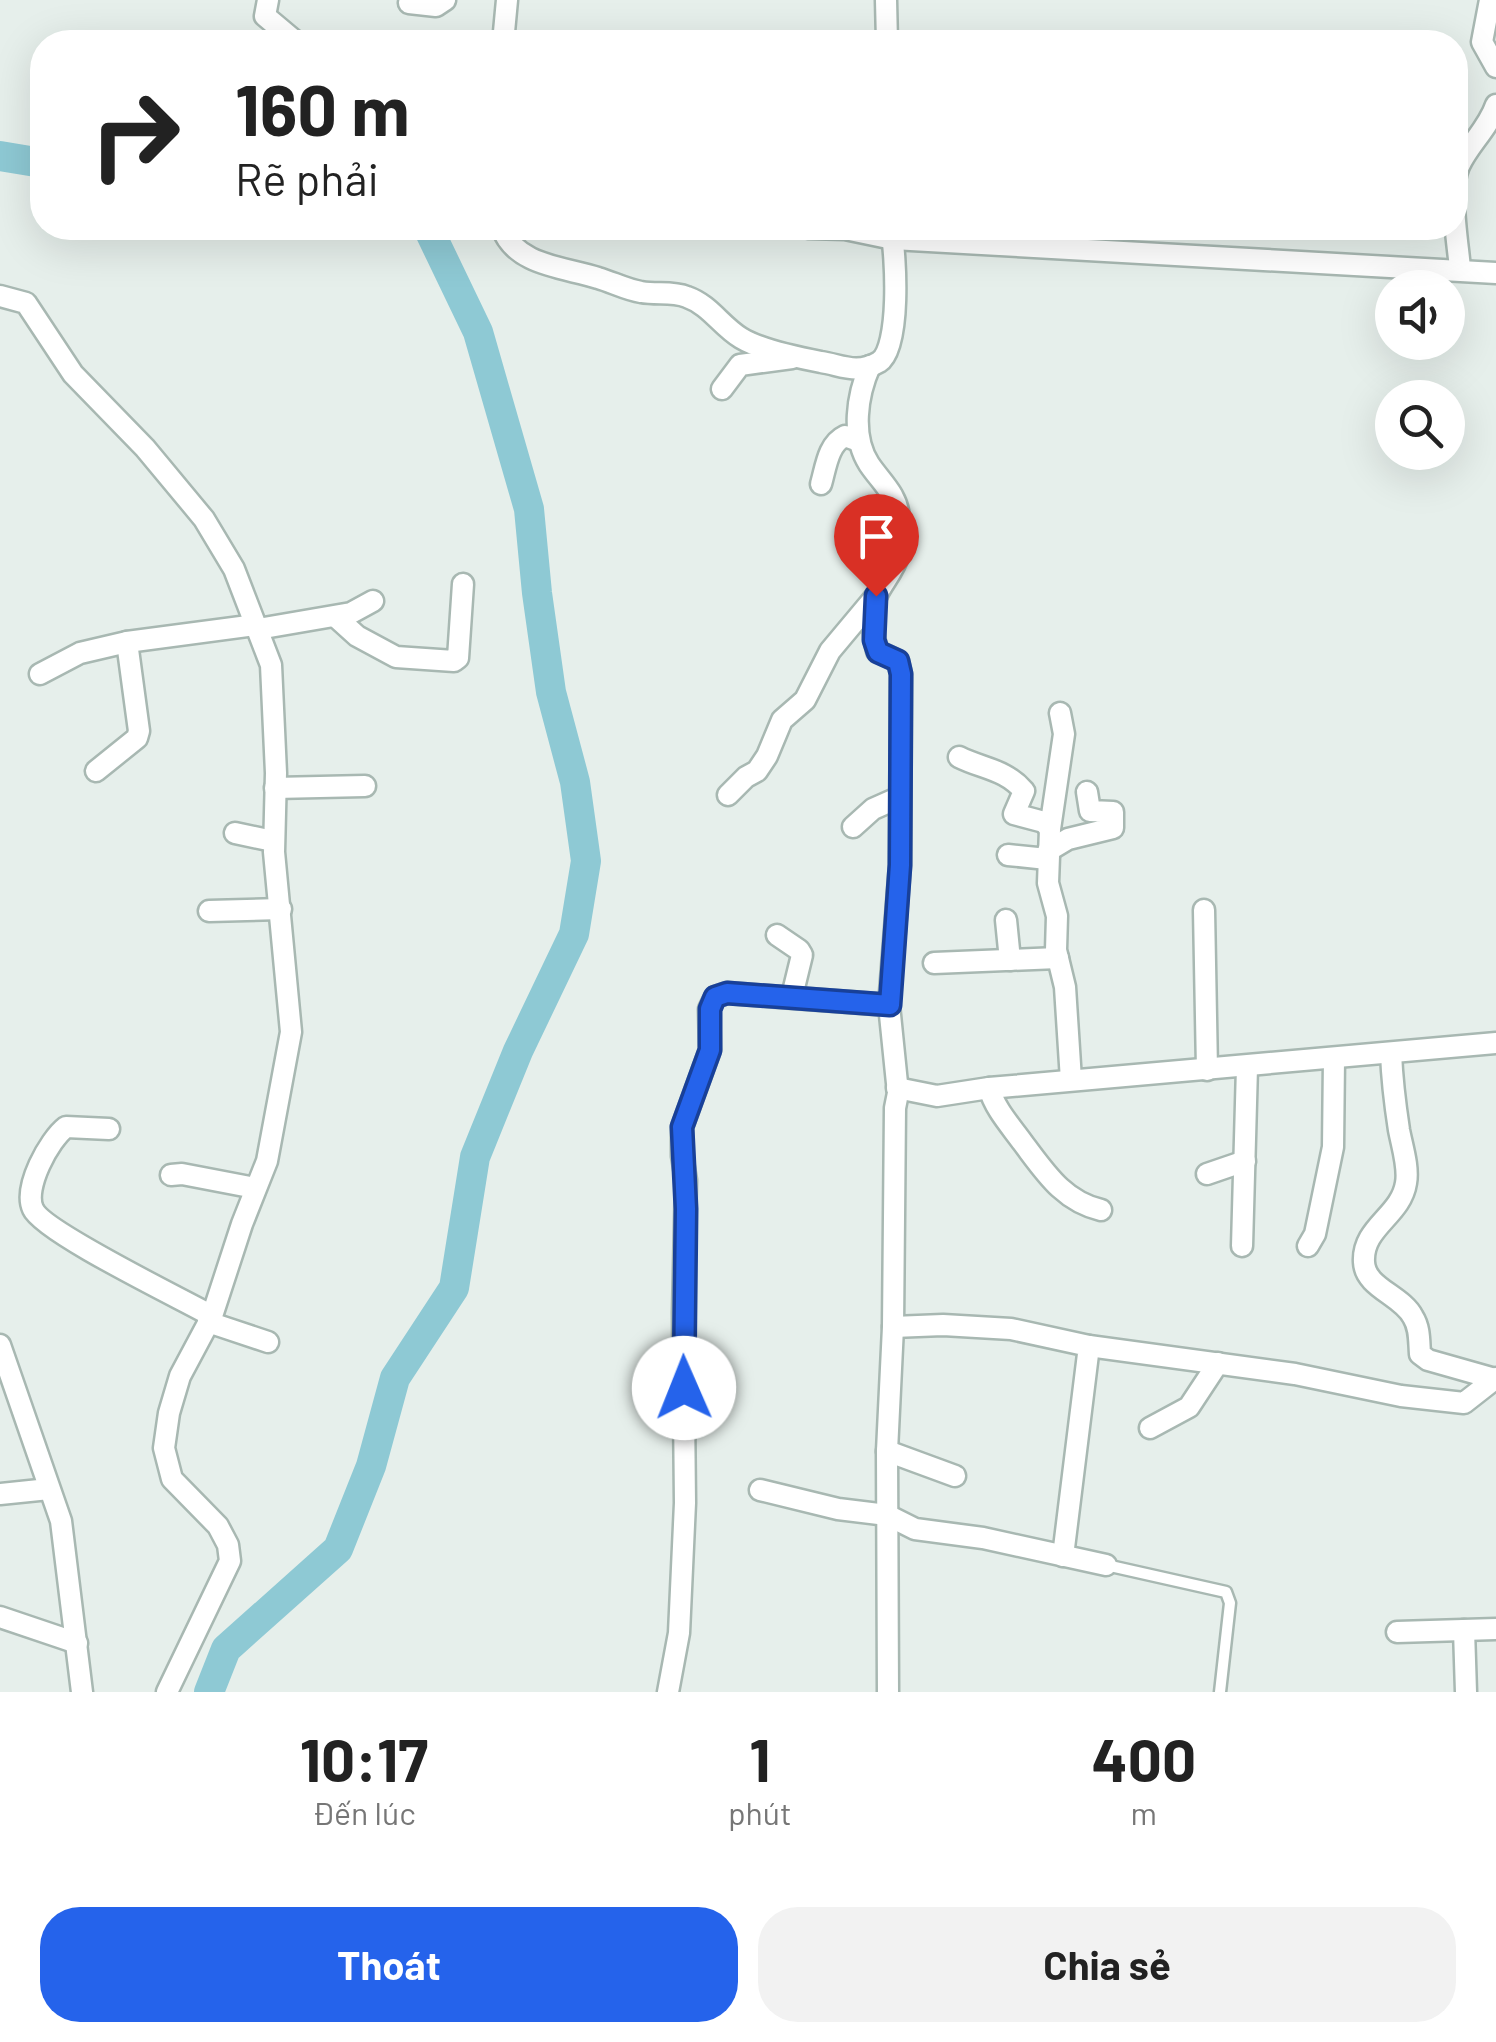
<!DOCTYPE html>
<html lang="vi">
<meta charset="utf-8">
<style>
body{margin:0;font-family:Barlow,sans-serif;background:#f2f2f2;color:#222;height:100vh;display:flex;flex-direction:column;font-size:38px;white-space:nowrap}
*{box-sizing:border-box;margin:0}
p{font-size:32px;color:#767676}
.icon{flex:none;width:55px;height:55px;fill:none;stroke:currentColor;stroke-width:2;stroke-linecap:round;stroke-linejoin:round}
.map{position:relative;height:1692px;overflow:hidden}
.sheet{display:flex;flex-direction:column;background:#fff;flex:1}
.sheet>*{flex:none}
.hud{position:absolute;left:30px;top:30px;width:1438px;height:210px;border-radius:40px;box-shadow:0 10px 40px #0002;background:#fff;color:#222;overflow:hidden}
.fabs{position:absolute;left:1375px;top:270px;display:grid;gap:20px}
.fabs a{display:grid;place-items:center;width:90px;height:90px;border-radius:50%;background:#fff;box-shadow:0 10px 40px #0002;font-size:50px}
.pin{position:absolute;display:grid;place-items:center;width:85px;height:85px;color:#fff;margin:-102px -42px;border-radius:50% 50% 50% 0;rotate:-45deg;box-shadow:0 0 10px #0007}
.pin .icon{rotate:45deg}
.me{position:absolute;width:110px;margin:-55px;rotate:359deg;stroke-linejoin:round;filter:drop-shadow(0 0 8px #0008)}
.turn{display:flex;align-items:center;gap:35px;height:210px;padding:0 40px;font-size:45px}
.turn .icon{width:130px;height:130px;stroke-width:2.5}
.turn b{display:block;font-size:70px;line-height:85px}
.eta{display:flex;justify-content:space-evenly;align-items:center;height:170px;text-align:center}
.eta b{font-size:60px;font-weight:700;line-height:70px}
.cta{display:flex;gap:20px;margin-top:auto;padding:20px 40px}
.cta a{flex:1;height:115px;border-radius:40px;background:#2563eb;color:#fff;font-size:40px;font-weight:700;line-height:115px;text-align:center}
.cta a+a{background:#f2f2f2;color:#222}
.map>svg:first-child{display:block}
.lines{fill:none;stroke-linecap:round;stroke-linejoin:round}
.river{stroke:#8ec9d4;stroke-width:30}
.lane-casing{stroke:#a8b8b2;stroke-width:15}
.street-casing{stroke:#a8b8b2;stroke-width:25}
.lane{stroke:#fff;stroke-width:10}
.street{stroke:#fff;stroke-width:20}
.route-casing{stroke:#184099;stroke-width:25}
.route{stroke:#2563eb;stroke-width:18}
</style>
<div class="map">
<svg width="1496" height="1692" viewBox="0 0 1496 1692">
<rect width="100%" height="100%" fill="#e6efeb"/>
<g class="lines">
<g class="river">
<path d="M0 156 42 163"/>
<path d="M209 1692 226 1649 338 1549 371 1466 395 1378 454 1288 475 1157 518 1051 574 934 586 861 575 782 551 692 537 593 529 509 478 332 428 228"/>
</g>
<defs>
<path id="lane" d="M1106 1565 1226 1592 1230 1603 1220 1692"/>
<g id="street">
<path d="M268 0 265 16 296 42"/>
<path d="M507 0 504 32 509 42"/>
<path d="M886 0 887 42"/>
<path d="M1490 0 1482 42 1496 67"/>
<path d="M409 3 436 6 445 0"/>
<path d="M502 228C516 266 564 267 598 278 612 282 627 290 641 292 657 295 672 291 687 297 710 305 721 326 741 338 759 349 800 358 821 362 841 365 857 375 879 362 901 348 896 255 891 229"/>
<path d="M808 228 845 229 893 239 1496 273"/>
<path d="M1460 269C1458 243 1448 190 1459 166 1469 144 1488 129 1496 105"/>
<path d="M0 296 26 303 73 374 145 448 204 519 234 569 271 665 276 773 274 852 291 1032 267 1161 242 1224 212 1316 180 1376 169 1413 164 1448 172 1479 218 1526 228 1545 230 1561 167 1692"/>
<path d="M870 366C857 395 851 436 869 464 881 482 897 494 899 517 900 529 902 544 898 556 894 571 882 583 876 597 870 613 873 636 877 651L898 661 901 674 900 865 889 1005 898 1093 895 1108 893 1327 887 1451 888 1692"/>
<path d="M722 389 740 365 792 358"/>
<path d="M821 484C826 467 828 444 845 436L859 441"/>
<path d="M336 617 357 636 396 657 454 661 458 658 463 584"/>
<path d="M258 629 351 613 373 601"/>
<path d="M40 674 80 653 127 642 256 625"/>
<path d="M1060 713 1064 734 1050 829 1048 883 1057 916 1056 950 1065 987 1071 1080"/>
<path d="M959 757C983 769 1005 769 1024 791L1014 814 1044 822 1050 829"/>
<path d="M96 771 137 738 139 731 127 642"/>
<path d="M275 788 365 786"/>
<path d="M728 795 746 777 757 771 767 756 782 720 805 700 830 651 876 596"/>
<path d="M853 827 873 809 900 797"/>
<path d="M235 833 273 841"/>
<path d="M1048 851 1068 839 1113 828V812L1090 811 1087 792"/>
<path d="M1008 855 1047 859"/>
<path d="M1204 910 1207 1070"/>
<path d="M209 911 281 909"/>
<path d="M1006 920 1010 960"/>
<path d="M777 935 799 950 802 955 792 996"/>
<path d="M934 963 1058 958"/>
<path d="M1391 1053C1392 1079 1395 1104 1399 1130 1402 1146 1409 1167 1406 1183 1401 1216 1362 1227 1364 1262 1365 1288 1402 1295 1413 1317 1420 1328 1419 1341 1420 1354L1428 1360 1495 1379"/>
<path d="M897 1088 937 1096 989 1088 1496 1043"/>
<path d="M989 1088C995 1109 1010 1125 1023 1143 1045 1172 1063 1201 1101 1210"/>
<path d="M109 1129 66 1127C49 1140 23 1188 33 1209 43 1232 182 1299 212 1316"/>
<path d="M1207 1174 1245 1161"/>
<path d="M171 1175 182 1174 255 1188"/>
<path d="M1242 1246 1247 1067"/>
<path d="M1308 1246 1315 1234 1333 1147 1334 1059"/>
<path d="M208 1322 268 1342"/>
<path d="M893 1327 943 1325 1011 1329 1089 1346 1063 1556"/>
<path d="M0 1345 61 1521 82 1692"/>
<path d="M1089 1346 1295 1374 1401 1396 1464 1403 1496 1378"/>
<path d="M1150 1428 1189 1407 1218 1363"/>
<path d="M887 1451 955 1476"/>
<path d="M760 1490 838 1509 887 1515 915 1529 983 1538 1106 1565"/>
<path d="M0 1494 49 1489"/>
<path d="M0 1617 77 1643"/>
<path d="M1464 1630 1466 1692"/>
<path d="M1397 1632 1496 1629"/>
<path d="M668 1692 679 1633 685 1503 683 1313 686 1180 682 1156V1127L710 1050 709 1009 715 997 727 993 889 1005"/>
</g>
</defs>
<use href="#lane" class="lane-casing"/>
<use href="#street" class="street-casing"/>
<use href="#lane" class="lane"/>
<use href="#street" class="street"/>
</g>
<g class="lines">
<defs>
<path id="route" d="M684 1388 686 1209 682 1127 710 1050V1009L715 997 727 993 890 1005 900 865 901 674 898 661 878 652 874 640 876 596"/>
</defs>
<use href="#route" class="route-casing"/>
<use href="#route" class="route"/>
</g>
</svg>
<div class="fabs">
<a><svg class="icon" aria-label="sound" viewBox="0 0 24 24"><path d="M4 9h4l5-4v14l-5-4H4zM17 9q2 3 0 6"/></svg></a>
<a><svg class="icon" aria-label="search" viewBox="0 0 24 24"><circle cx="10" cy="10" r="6"/><path d="M15 15l6 6"/></svg></a>
</div>
<div class="pin" style="left:876px;top:596px;background:#d93025"><svg class="icon" aria-label="arrive" viewBox="0 0 24 24"><path d="M6 21V4h12l-3 4 3 4H6"/></svg></div>
<svg class="me" style="left:684px;top:1388px" viewBox="-20 -20 40 40"><circle r="19" fill="#fff"/><path d="M0-13L10 11 0 6-10 11z" fill="#2563eb"/></svg>
<div class="hud">
<div class="turn"><svg class="icon" aria-label="right" viewBox="0 0 24 24"><path d="M7 20v-9h11M14 6l5 5-5 5"/></svg><div><b>160 m</b>Rẽ phải</div></div>
</div>
</div>
<section class="sheet">
<div class="eta">
<div><b>10:17</b><p>Đến lúc</p></div>
<div><b>1</b><p>phút</p></div>
<div><b>400</b><p>m</p></div>
</div>
<div class="cta"><a>Thoát</a><a>Chia sẻ</a></div>
</section>
